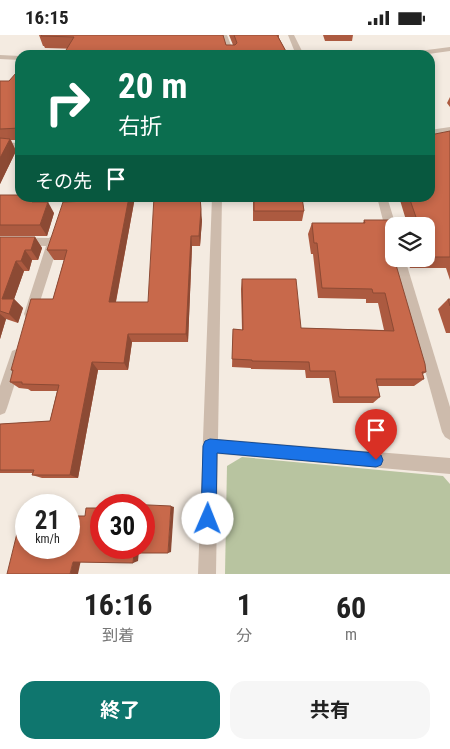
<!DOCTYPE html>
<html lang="ja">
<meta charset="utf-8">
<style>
body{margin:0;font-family:"Roboto Condensed","Noto Sans JP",sans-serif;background:#f6f6f6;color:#222;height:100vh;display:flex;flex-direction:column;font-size:19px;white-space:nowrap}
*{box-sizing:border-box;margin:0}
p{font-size:16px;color:#767676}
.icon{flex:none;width:28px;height:28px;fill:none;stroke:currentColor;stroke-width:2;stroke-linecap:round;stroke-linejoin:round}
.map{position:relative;height:539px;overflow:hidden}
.side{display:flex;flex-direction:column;background:#fff;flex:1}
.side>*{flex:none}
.hud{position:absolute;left:15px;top:15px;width:420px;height:152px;border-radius:15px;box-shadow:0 2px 8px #0003;background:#0b6e4f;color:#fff;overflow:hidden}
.controls{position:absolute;left:385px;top:182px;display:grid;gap:10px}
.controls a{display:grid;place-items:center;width:50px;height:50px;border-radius:10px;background:#fff;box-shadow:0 2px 8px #0003;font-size:25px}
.speed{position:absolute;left:15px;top:459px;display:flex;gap:10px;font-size:25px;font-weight:700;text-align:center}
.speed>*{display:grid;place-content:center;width:65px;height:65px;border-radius:50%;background:#fff;box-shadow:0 2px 8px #0003;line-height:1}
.speed small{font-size:12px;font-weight:400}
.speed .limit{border:8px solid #d22;background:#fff;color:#111}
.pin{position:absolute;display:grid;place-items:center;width:42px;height:42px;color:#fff;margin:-51px -21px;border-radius:50% 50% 50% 0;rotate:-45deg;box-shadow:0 0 5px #0007}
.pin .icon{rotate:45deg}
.me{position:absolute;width:55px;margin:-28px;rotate:1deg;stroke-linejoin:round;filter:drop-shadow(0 0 4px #0008)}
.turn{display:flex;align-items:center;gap:18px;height:105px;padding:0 20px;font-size:22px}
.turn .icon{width:65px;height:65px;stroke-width:2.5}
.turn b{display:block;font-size:35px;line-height:42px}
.then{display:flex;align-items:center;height:48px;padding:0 20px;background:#0003;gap:10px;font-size:19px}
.eta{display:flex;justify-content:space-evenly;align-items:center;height:85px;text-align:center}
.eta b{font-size:30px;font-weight:700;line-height:35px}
.action{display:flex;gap:10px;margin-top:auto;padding:10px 20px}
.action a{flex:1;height:58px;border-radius:15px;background:#0f766e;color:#fff;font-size:20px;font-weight:700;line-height:58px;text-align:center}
.action a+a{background:#f6f6f6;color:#222}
.status{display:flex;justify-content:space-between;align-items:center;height:35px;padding:0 25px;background:#fff;direction:ltr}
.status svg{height:14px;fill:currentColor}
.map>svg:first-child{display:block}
.green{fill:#b8c4a0}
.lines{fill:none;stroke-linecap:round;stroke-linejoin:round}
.minor{fill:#cdbbac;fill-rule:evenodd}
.wall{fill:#ac5a40}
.shaded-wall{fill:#8c4a34}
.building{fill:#c8694b;stroke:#8c4a34}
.route{fill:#1a73e8;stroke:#114b97}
</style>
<div class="status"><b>16:15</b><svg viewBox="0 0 49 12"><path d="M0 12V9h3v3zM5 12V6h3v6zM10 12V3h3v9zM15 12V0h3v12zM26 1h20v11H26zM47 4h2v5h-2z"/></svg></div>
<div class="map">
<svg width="450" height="539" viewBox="0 0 450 539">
<rect width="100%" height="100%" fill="#f4ebe1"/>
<path class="green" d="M242 422 443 441 450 449V539H225L227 431Z"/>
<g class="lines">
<g class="minor">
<path d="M221 0H227L235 20H227Z"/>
<path d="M288 0H294L304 20H296Z"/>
<path d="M450 12V16L421 20H400L404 18Z"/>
<path d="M0 20 20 21V25L0 24Z"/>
<path d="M450 92V98L430 101V95Z"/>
<path d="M0 107 20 108V114L0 113Z"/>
<path d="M212 162H222L218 404 450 423V439L218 419 216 539H198Z"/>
<path d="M377 162H387L396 191H394V209L388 205Z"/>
<path d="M54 199 58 200 59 207 36 279 34 283 30 285 26 283 24 279 46 211 0 210V202L49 203Z"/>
<path d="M394 223 405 224 450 372V405L445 402 442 397Z"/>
<path d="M17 314 22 316 24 320 7 373 5 378 0 380V351L12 316Z"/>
</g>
</g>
<g class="wall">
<path d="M39 0H223L226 10H233L229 0H279V3L288 20 45 13 44 11H43Z"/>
<path d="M323 0H353L352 6H325Z"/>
<path d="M20 39V105H11L16 116 0 149V46H9Z"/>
<path d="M450 62V72L447 68Z"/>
<path d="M450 96V245L446 233H410L406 224H426V191H399L403 185H406L399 162H430Z"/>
<path d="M0 160 35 162 37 167 54 178 47 201H0Z"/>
<path d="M135 162 116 267H148L202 185 200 211H192L188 307H132L128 335H98L78 443H42L32 440 33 438H0V389L50 386 57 356H31L28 354 19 353 10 347 13 336 11 335 53 264 64 225H54L47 215 90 166Z"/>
<path d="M253 162H302L304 176 302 186H253Z"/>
<path d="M364 185 394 224H401L396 231 426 337 423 339 424 344 414 351H378L380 362 373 368H333L329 343H306L305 335 251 334V333L232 332 233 294 242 295 241 254 242 244 301 293 384 295 378 268H366V264L318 263 313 219H311L308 199 312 188H363Z"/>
<path d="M0 202H35L42 213 38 225H32L29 236H24L14 264 23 273 18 288 6 284 0 304Z"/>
<path d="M448 264H450V298H446L438 274Z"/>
</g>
<g class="shaded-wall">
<path d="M10 104 16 116 0 149V123Z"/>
<path d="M33 162H35L40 172 32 167Z"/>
<path d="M129 162H135L114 276 109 267Z"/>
<path d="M200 162 202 185 200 211 199 201Z"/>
<path d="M48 167 54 178 47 201 40 190Z"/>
<path d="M191 201 192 211 188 307 186 299Z"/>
<path d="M35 202 42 213 38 225 31 215Z"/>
<path d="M25 215 32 225 29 236 21 226Z"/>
<path d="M16 226 24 236 11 273 2 264Z"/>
<path d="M14 264 23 273 18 288 9 279Z"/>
<path d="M0 279 6 284 0 304Z"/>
<path d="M128 299 132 307 128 335 124 328Z"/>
<path d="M92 327 98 335 78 443 70 440Z"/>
<path d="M171 471 174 472 171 517 168 518Z"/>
<path d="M139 516 138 526 133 528 134 518Z"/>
<path d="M81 525 78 539H70L73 527Z"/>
</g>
<g class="building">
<path d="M42 0H223L226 10H235L237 8 234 0H277L288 20H63L74 2 41 1Z"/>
<path d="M16 38 20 39V93L0 94V46H9Z"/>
<path d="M450 96V222H426V191H402L403 185H417L409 162H430V100Z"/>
<path d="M0 103 10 104 0 123Z"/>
<path d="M0 160H20V162H33L32 167H48L40 190H0Z"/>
<path d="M92 162H129L109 267H148L154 162H200L201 174 199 201H191L186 299H128L124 328 92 327 70 440H32L34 435H0V389L50 386 59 350 22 349V347H10L13 335H11L31 264H53L67 215H47L63 167 90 166Z"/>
<path d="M254 162H302L304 176H254Z"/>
<path d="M364 185H390L394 195V223L425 329 426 337H422L424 344H376L380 362H339L335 336H310L309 327 252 326V325L232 324 233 294 243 295 242 244H296L301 293 394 296 385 258H373L372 254 322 253 317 208H314L312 188H365Z"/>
<path d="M0 202H35L31 215H25L21 226H16L2 264H14L9 279 0 276Z"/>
<path d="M448 264H450V271Z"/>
<path d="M127 469 171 471 168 518H134L133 528 73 527 70 539H7L21 482H26V512H69V481H85L86 473H101V512H144V470H127Z"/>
</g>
<path class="route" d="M210 404 376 418 381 420 383 425 381 430 376 432 217 418 216 484 214 489 208 492 203 489 201 484 203 411 205 406Z"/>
</svg>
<div class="controls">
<a><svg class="icon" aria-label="layers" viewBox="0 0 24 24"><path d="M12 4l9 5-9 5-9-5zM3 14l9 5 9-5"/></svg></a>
</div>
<div class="speed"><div>21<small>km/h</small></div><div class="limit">30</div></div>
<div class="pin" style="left:376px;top:425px;background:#d93025"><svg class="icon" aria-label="arrive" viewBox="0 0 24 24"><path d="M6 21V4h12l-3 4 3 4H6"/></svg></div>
<svg class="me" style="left:208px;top:484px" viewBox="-20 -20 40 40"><circle r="19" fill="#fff"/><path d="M0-13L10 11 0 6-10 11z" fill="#1a73e8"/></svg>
<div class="hud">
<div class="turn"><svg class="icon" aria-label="right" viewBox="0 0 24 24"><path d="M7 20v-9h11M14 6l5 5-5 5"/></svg><div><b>20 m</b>右折</div></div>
<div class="then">その先<svg class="icon" aria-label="arrive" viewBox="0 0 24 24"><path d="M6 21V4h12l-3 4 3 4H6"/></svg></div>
</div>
</div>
<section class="side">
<div class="eta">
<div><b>16:16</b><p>到着</p></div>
<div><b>1</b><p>分</p></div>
<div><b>60</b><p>m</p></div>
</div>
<div class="action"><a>終了</a><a>共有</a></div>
</section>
